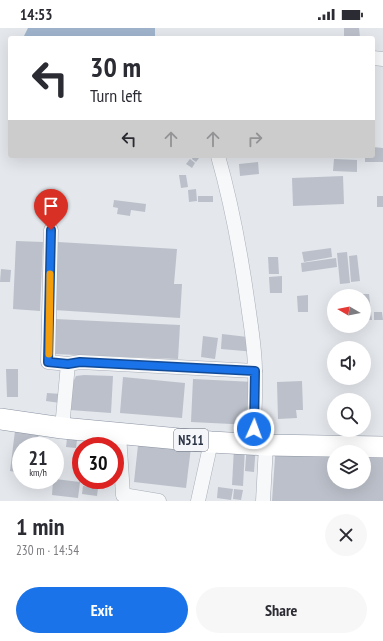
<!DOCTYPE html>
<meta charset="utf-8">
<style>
body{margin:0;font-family:"PT Sans Narrow",sans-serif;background:#f7f7f7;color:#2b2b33;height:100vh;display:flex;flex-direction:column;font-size:15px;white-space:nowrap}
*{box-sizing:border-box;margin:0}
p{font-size:13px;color:#7c7c81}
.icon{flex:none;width:22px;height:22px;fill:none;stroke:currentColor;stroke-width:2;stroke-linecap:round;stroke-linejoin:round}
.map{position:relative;height:473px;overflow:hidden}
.panel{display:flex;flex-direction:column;background:#fff;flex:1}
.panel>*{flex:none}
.top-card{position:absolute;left:8px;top:8px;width:367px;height:122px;border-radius:4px;box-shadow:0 4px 16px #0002;background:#fff;color:#2b2b33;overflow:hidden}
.needle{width:26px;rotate:279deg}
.tools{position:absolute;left:327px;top:261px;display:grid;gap:8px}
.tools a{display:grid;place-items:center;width:44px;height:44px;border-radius:50%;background:#fff;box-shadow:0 4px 16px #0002;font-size:20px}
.speed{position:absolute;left:12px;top:409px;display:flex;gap:8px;font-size:20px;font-weight:700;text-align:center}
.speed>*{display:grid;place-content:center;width:52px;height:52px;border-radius:50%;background:#fff;box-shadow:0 4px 16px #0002;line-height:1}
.speed small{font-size:10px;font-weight:400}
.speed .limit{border:6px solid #d22;background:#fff;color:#111}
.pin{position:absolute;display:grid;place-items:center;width:34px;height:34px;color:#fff;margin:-41px -17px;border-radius:50% 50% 50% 0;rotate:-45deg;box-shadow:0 0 4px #0007}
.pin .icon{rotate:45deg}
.me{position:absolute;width:44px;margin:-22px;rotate:2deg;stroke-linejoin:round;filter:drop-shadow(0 0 3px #0008)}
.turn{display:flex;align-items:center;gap:14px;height:84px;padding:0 16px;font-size:18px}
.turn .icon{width:52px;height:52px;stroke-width:2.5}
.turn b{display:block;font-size:28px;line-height:34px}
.lanes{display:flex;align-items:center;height:38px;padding:0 16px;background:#0003;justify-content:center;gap:20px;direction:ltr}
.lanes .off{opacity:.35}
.round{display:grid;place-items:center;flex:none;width:42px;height:42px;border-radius:21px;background:#f7f7f7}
.overview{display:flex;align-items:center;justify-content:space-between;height:68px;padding:0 16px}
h1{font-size:24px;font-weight:700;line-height:30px}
.cta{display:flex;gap:8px;margin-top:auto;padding:8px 16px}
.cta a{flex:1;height:46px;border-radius:24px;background:#1a73e8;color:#fff;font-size:16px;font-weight:700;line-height:46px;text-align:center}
.cta a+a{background:#f7f7f7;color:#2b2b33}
.status{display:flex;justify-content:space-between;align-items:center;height:28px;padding:0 20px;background:#fff;direction:ltr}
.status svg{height:11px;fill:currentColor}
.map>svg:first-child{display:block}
.water{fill:#9fb4cc}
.building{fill:#bbc0ca;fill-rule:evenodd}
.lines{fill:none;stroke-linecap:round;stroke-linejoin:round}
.minor-casing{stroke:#a9aeb7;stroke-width:15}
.highway-casing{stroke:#8b94a3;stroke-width:22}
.minor{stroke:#f7f8fa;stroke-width:14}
.highway{stroke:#fff;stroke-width:21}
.route-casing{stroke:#114b97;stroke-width:10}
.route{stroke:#1a73e8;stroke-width:7}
.slow{stroke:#f59e0b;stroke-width:7}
.labels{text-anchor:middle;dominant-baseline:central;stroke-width:3;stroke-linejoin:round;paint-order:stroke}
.shield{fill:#f4f6f9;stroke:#676e7b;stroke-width:1}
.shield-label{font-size:13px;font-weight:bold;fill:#2b3445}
</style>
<div class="status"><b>14:53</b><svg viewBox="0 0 49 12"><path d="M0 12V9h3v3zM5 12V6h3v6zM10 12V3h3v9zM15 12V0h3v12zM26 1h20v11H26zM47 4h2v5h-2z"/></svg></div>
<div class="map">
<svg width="383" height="473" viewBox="0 0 383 473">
<rect width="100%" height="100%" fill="#e4e7ec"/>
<path class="water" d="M28 0H155V10H23Z"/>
<g class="building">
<path d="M344 0H359L360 10H344Z"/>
<path d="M373 119 383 120V134H365V128H373Z"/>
<path d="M193 128H196L199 130 196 134 192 131Z"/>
<path d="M190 131 195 135 192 140 186 136Z"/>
<path d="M334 131 357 132V144L333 143Z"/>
<path d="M258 134 259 146 240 148 239 136Z"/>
<path d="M179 147H186L188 159 181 160Z"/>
<path d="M343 148 344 176 293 178 292 150Z"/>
<path d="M196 161 197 173 189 174 188 162Z"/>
<rect x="198" y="168" width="15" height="6"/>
<rect x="377" y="168" width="6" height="11"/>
<path d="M114 172 146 176 145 184 131 182 130 188 117 186 118 180 113 179Z"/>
<path d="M16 213 43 214 40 283 13 281Z"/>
<path d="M58 214 177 221 174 256H182L180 290 54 282Z"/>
<path d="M331 220 332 229 304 234 302 224Z"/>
<path d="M347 224 350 255 340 256 337 225Z"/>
<path d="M357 227 360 253 351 254 349 228Z"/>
<path d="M268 229H278L279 246H269Z"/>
<path d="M336 230 337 239 302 244 301 235Z"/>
<path d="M1 241 11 242 10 254H0Z"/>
<path d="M282 248V265H270L269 249Z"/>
<path d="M362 266H369L372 292H364V268H362Z"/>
<path d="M308 267V284H298L297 268Z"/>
<path d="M374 284H382L383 292H374Z"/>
<path d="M55 291 180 297 178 331 53 326Z"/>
<path d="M222 306 257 310 256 324 221 321Z"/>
<path d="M203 308 218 310 215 331 201 329Z"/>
<path d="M6 341H18V369H7Z"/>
<path d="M84 347 113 348 111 385 70 382 73 354 76 348Z"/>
<path d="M123 349 185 355 182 390 120 385Z"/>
<path d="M193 351 254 354 252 397 191 394Z"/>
<path d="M302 353 303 382H296L297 390 278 391 277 354Z"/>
<path d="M47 365 61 366 60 375 46 373Z"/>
<path d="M17 387 41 390 37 418H21V445L10 443Z"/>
<path d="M68 402 78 404 76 420 66 419Z"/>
<path d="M139 408 192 411 186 460 134 454Z"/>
<path d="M247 415 256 416 254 444 245 443Z"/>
<path d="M276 415 383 423V473H272ZM334 424H364V454H334Z"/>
<path d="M234 420H245L243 458 232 457Z"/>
<path d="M55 451 80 454 78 470 52 467 53 452H55Z"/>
<path d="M84 452H100L99 459 83 457Z"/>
<path d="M83 458 98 460 97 468 82 466Z"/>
<path d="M218 459 233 461 231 472 217 470Z"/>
<path d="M234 461 243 462 241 472 233 471Z"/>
</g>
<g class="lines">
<defs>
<g id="minor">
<path d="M373 30 383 31"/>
<path d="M218 128C232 177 241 227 248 277 251 299 255 321 255 343 256 367 254 392 253 416"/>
<path d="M51 202 48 334 68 336"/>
<path d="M62 400 68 336 80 334 255 343"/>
<path d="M119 406 123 467 159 473"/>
<path d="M198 473 211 414"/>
<path d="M263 473 266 417"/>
</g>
<path id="highway" d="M0 391 62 400 211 414 266 417 383 419"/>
</defs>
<use href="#minor" class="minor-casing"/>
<use href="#highway" class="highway-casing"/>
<use href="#minor" class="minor"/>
<use href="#highway" class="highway"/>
</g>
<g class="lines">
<defs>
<path id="route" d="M51 202 48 334 68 336 80 334 255 343 254 401"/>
</defs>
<use href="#route" class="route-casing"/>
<use href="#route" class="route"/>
<path class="slow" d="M49 326 50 246"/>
</g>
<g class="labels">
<rect class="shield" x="174" y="401" width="34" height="22" rx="3"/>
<g class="shield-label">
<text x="191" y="412">N511</text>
</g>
</g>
</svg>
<div class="tools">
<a><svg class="needle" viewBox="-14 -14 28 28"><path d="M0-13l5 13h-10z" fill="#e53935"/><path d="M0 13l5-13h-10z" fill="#7c7c81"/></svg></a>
<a><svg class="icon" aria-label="sound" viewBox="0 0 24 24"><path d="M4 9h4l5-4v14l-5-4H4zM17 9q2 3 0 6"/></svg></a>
<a><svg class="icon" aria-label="search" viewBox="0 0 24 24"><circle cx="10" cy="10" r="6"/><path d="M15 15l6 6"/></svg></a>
<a><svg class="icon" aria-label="layers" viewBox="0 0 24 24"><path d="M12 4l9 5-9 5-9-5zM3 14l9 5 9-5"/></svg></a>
</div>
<div class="speed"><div>21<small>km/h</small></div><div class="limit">30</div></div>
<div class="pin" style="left:51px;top:202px;background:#d93025"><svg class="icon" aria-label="arrive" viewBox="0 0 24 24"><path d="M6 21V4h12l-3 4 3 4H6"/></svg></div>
<svg class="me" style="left:254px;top:401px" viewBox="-20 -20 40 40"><circle r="17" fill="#1a73e8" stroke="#fff" stroke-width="3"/><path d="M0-11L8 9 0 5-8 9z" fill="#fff"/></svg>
<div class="top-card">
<div class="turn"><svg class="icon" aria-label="left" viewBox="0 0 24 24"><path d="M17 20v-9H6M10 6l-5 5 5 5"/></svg><div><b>30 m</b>Turn left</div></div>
<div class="lanes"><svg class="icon" aria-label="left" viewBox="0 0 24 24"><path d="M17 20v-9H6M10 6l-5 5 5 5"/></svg><svg class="icon off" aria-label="ahead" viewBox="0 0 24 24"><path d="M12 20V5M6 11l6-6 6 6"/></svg><svg class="icon off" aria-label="ahead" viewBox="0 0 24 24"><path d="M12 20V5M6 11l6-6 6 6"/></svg><svg class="icon off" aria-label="right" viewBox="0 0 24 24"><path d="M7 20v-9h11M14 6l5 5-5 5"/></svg></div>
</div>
</div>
<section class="panel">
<div class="overview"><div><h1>1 min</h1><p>230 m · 14:54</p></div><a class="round"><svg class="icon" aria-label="close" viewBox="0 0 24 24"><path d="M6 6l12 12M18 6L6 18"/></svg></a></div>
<div class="cta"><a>Exit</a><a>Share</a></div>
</section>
